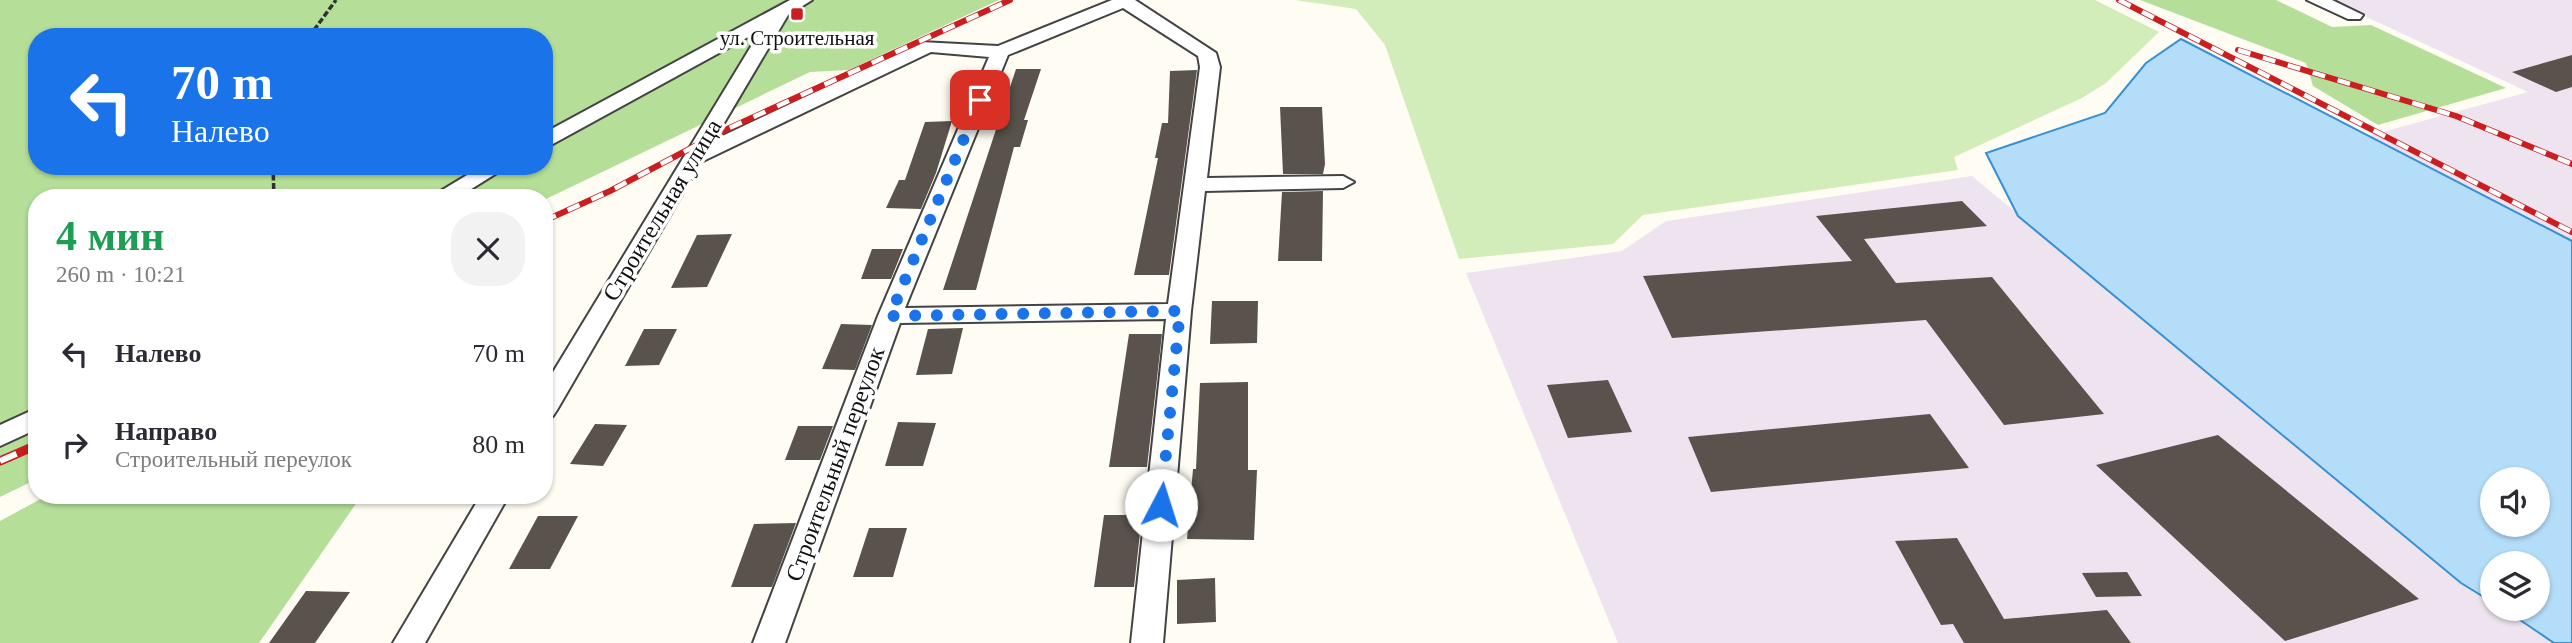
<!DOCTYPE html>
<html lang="ru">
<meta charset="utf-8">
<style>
body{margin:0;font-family:"Times New Roman",serif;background:#f2f2f3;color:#2b2b33;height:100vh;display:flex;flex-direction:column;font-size:26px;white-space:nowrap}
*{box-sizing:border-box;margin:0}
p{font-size:23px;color:#7c7c81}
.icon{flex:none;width:38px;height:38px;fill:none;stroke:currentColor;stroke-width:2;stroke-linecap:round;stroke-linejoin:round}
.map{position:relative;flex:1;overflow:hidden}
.sheet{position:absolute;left:28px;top:189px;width:525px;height:315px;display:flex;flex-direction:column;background:#fff;border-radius:28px;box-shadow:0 2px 5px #0004}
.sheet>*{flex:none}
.guide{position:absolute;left:28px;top:28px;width:525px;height:147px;border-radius:28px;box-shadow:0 2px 5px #0004;background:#1a73e8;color:#fff;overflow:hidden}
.buttons{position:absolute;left:2480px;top:467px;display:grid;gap:14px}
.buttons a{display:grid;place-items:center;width:70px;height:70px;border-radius:50%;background:#fff;box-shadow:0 2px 5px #0004;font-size:35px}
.pin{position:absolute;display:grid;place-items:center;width:60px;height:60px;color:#fff;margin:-30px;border-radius:14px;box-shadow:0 4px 10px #0006}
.me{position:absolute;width:77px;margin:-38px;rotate:5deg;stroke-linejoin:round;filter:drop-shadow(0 0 5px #0008)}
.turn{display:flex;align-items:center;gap:24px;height:147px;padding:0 28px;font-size:32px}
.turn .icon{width:91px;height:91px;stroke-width:2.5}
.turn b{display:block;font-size:49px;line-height:60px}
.round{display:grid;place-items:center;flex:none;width:74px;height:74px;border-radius:28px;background:#f2f2f3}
.summary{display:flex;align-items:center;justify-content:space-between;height:119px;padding:0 28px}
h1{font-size:42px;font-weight:700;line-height:52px;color:#1e9e55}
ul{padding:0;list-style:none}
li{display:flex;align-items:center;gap:21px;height:91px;padding:0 28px}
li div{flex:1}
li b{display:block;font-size:26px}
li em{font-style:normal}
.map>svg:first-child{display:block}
.industrial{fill:#eee4ef}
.green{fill:#d2edb9}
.forest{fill:#b5df98;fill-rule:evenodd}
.water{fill:#b4ddfa;stroke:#3790d5;stroke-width:2;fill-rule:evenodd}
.building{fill:#5a524c}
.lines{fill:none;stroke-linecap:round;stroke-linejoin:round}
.minor-casing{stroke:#434343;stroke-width:4}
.path{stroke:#323232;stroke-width:3.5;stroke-dasharray:6 2.5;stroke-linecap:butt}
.minor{fill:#fff;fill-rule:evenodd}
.rail-far1-casing{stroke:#ca1e20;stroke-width:6}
.rail-casing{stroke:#ca1e20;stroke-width:9}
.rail-far1{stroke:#fff;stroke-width:4.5;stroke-dasharray:13;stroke-linecap:butt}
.rail{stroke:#fff;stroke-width:6;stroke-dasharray:18;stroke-linecap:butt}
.route{stroke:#1a73e8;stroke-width:12;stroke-dasharray:0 21.6}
.poi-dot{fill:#ca1e20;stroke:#fff;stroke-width:2.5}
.labels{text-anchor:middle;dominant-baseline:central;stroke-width:7;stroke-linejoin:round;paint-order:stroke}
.far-poi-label{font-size:21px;fill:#101010;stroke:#fff}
.street-label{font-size:24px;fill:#101010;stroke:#fff}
</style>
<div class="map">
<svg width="2572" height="643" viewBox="0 0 2572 643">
<rect width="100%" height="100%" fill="#fffdf3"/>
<g class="industrial">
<path d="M2330 0H2572V241L2368 136 2528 92Z"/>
<path d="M1972 176 2461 583 2492 602V609H2504L2554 643H1618L1466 273 1622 251 1666 221Z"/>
</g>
<path class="green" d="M1295 0H2095L2159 32 2106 83 2082 98 1954 157 1958 170 1643 215 1613 244 1459 259 1385 45 1356 9Z"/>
<g class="forest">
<path d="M0 0H999L849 70 810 72 544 200 37 198V479L0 497ZM37 37H544V166H37Z"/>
<path d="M2140 0H2276L2332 27 2371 25 2506 88 2378 125 2313 86 2306 63Z"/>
<path d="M48 495H362L259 643H0V521Z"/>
</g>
<path class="water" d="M2181 39 2572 241V643H2554L2504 609H2538V564H2492V602L2461 583 2018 216 1986 153 2105 113 2146 63ZM2492 480H2538V525H2492Z"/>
<g class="building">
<path d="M2572 55V87L2556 92 2512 72Z"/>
<path d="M1016 69H1041L1024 120H1028L1020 147H1014L976 290H943Z"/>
<path d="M1197 70 1169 275H1134L1158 158H1155L1162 123H1168L1170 71Z"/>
<path d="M1280 107H1322L1325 164 1323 174H1283Z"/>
<path d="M952 121 936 173 921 209 886 208 899 180H905L925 122Z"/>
<path d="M1323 191 1322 261H1278L1282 192Z"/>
<path d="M1962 201 1987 226 1864 239 1896 283 1992 277 2104 414 2004 425 1926 320 1672 338 1643 276 1852 261 1816 216Z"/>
<path d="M732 234 707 287 671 288 697 235Z"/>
<path d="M872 249H903L891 279H861Z"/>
<path d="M1212 301H1258L1257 343 1210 344Z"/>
<path d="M841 324 872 325 855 370 822 369Z"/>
<path d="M963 328 952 374 916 375 928 329Z"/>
<path d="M644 329H677L659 365 625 366Z"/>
<path d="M1129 334H1162L1147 467H1109Z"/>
<path d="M1608 380 1632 432 1568 438 1547 385Z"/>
<path d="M1248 382V470H1257L1254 540 1187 539 1193 469H1196L1200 383Z"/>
<path d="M1930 414 1969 468 1711 492 1688 437Z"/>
<path d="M898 422 936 423 923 466H885Z"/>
<path d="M595 424 627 425 603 466 570 464Z"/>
<path d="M798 426H833L820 460H785Z"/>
<path d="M2218 435 2419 599 2285 641 2096 465Z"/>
<path d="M1104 515H1142L1134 587H1094Z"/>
<path d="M538 516H578L550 569H509Z"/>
<path d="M796 523 772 587H731L754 524Z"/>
<path d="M869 528H907L893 577H853Z"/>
<path d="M1957 538 2004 619 2107 610 2131 643H1964L1953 624 1941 625 1895 541Z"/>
<path d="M2127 572 2142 596 2096 597 2082 573Z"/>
<path d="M1215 578 1216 622 1177 624V580Z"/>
<path d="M306 591 350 592 315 643H269Z"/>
</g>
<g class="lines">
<defs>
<g id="minor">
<path d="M790 0H812L788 15 714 140 921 42 998 46 1112 0H1135L1216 53 1220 67 1207 178 1343 176 1354 182 1343 188 1205 191 1191 311 1163 643H1131L1166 319 900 323 785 643H753L878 316 989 57 931 52 701 162 557 410 553 416 544 419V387L761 30 551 145 544 147V133ZM1123 8 1198 56 1200 67 1168 304 905 308 1008 55Z"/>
<path d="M2307 0H2332L2363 15 2360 19H2348Z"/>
<path d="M482 166H508L457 198H429Z"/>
<path d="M37 408V429L0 446V425Z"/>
<path d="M481 495H509L425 643H393Z"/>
</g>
</defs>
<use href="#minor" class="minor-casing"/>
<g class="path">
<path d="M309 37 336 0"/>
<path d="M273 166 274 198"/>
</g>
<use href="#minor" class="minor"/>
<defs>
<g id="rail-far1">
<path d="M2119 0 2572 232"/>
<path d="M2238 50 2456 116 2572 164"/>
<path d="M544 221 610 191 725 130 1010 0"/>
</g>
<path id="rail" d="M0 461 37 445"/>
</defs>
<use href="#rail-far1" class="rail-far1-casing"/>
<use href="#rail" class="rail-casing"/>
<use href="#rail-far1" class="rail-far1"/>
<use href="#rail" class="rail"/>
</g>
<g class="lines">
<path class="route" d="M980 100 890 316 1180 311 1161 505"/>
</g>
<rect class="poi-dot" x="790" y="7" width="14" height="14" rx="3.5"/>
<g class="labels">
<g class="far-poi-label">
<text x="797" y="38">ул. Строительная</text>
</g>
<g class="street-label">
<text transform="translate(662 210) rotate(-59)">Строительная улица</text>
<text transform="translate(835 464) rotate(-70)">Строительный переулок</text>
</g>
</g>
</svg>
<div class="buttons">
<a><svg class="icon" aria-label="sound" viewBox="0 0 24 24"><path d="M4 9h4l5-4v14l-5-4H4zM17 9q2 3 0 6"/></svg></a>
<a><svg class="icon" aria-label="layers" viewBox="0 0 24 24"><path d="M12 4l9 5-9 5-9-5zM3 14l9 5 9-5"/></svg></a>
</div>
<div class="pin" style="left:980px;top:100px;background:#d93025"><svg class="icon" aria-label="arrive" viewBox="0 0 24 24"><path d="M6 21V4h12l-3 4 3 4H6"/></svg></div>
<svg class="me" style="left:1161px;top:505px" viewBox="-20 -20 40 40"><circle r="19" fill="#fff"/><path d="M0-13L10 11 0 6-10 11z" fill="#1a73e8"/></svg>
<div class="guide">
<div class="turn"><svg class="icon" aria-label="left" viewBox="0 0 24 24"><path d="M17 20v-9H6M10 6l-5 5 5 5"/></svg><div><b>70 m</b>Налево</div></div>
</div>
<section class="sheet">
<div class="summary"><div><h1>4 мин</h1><p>260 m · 10:21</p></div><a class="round"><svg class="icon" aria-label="close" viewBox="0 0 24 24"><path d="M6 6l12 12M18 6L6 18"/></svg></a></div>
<ul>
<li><svg class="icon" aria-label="left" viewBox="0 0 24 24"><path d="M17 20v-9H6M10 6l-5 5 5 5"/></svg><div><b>Налево</b></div><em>70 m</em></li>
<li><svg class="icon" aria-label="right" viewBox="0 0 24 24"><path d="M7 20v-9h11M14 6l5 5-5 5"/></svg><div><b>Направо</b><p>Строительный переулок</p></div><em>80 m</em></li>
</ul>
</section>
</div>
